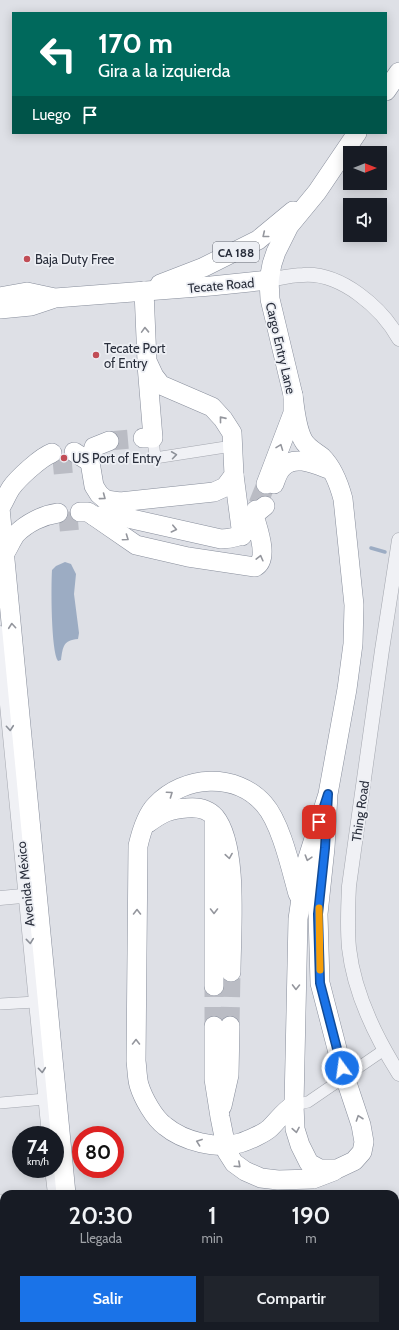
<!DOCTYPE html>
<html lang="es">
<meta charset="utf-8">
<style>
body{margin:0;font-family:Cabin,sans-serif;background:#20242c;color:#f1f3f6;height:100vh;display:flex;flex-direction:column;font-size:15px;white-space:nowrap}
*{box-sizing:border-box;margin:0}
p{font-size:13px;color:#9ea1a6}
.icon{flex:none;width:22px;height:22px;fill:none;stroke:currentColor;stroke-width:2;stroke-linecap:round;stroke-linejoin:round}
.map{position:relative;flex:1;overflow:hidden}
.sheet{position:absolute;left:0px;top:1190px;width:399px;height:140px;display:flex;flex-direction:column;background:#171b24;border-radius:12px 12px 0 0;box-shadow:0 2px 10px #0003}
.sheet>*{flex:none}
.guide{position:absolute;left:12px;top:12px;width:375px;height:122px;border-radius:0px;box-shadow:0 2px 10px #0003;background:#00695c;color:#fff;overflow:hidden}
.needle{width:26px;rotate:90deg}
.tools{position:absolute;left:343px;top:146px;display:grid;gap:8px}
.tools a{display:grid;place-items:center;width:44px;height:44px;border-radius:0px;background:#171b24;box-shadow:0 2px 10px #0003;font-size:20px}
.speed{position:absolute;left:12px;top:1126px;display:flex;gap:8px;font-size:20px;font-weight:700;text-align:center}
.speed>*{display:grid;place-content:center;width:52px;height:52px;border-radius:50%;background:#171b24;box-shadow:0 2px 10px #0003;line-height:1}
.speed small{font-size:10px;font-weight:400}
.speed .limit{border:6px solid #d22;background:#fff;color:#111}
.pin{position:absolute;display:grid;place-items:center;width:34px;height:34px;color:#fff;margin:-17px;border-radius:8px;box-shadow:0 2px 6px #0006}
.me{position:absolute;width:44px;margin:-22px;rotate:346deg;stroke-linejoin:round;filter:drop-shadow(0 0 3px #0008)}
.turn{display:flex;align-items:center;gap:14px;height:84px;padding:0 20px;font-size:18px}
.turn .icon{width:52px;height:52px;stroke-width:2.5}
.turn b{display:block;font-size:28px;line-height:34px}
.then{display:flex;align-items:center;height:38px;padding:0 20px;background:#0003;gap:8px;font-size:15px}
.eta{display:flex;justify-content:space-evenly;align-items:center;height:68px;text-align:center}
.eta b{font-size:24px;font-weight:600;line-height:28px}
.primary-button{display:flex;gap:8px;margin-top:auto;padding:8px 20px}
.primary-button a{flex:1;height:46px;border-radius:0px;background:#1a73e8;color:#fff;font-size:16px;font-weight:600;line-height:46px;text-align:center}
.primary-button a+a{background:#20242c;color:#f1f3f6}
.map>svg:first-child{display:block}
.water{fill:#9cacc3}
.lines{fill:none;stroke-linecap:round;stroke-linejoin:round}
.stream{stroke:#9cacc3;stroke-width:3.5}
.trunk-tunnel{stroke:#babcc4;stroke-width:19;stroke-dasharray:19 10;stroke-linecap:butt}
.minor-casing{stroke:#a4a7af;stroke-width:12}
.tertiary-casing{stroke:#a4a7af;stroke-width:15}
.trunk-casing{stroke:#878d9b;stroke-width:20}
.minor{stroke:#f0f1f5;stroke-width:11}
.tertiary{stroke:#f0f1f5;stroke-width:14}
.trunk{stroke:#fff;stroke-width:19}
.oneway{stroke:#94969d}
.oneway2{stroke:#8c9098}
.route-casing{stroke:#114b97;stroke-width:10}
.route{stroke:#1a73e8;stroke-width:7}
.slow{stroke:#f59e0b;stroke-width:7}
.poi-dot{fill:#c14d56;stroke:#edeff4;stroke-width:1.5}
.labels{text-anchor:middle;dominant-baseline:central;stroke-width:3.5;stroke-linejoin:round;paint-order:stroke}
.shield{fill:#edeff4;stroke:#646872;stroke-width:1}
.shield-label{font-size:12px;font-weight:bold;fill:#292e3b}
.poi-label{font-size:13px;fill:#292e3b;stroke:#edeff4;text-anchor:start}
.street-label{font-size:13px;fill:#292e3b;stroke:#edeff4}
</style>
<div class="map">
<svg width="399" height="1330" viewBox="0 0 399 1330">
<rect width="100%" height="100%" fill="#dee0e6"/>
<path class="water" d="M65 562 71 564 76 574 74 594 79 633 78 639C63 640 63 647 61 660L58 661C51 651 51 586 52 570L56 566Z"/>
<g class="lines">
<path class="stream" d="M371 548 385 552"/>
<g class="trunk-tunnel">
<path d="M109 441 143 438"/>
<path d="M53 465 75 463"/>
<path d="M258 504 266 484"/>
<path d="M59 522 80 520"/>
<path d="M214 1026V986"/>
<path d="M230 1026 231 972"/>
</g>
<defs>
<g id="minor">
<path d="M153 438 155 458 232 446"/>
<path d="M0 1004 36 1002"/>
<path d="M0 1103 45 1099"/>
<path d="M294 1105 308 1102 384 1050"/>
<path d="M0 1200H4"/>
</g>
<g id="tertiary">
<path d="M269 280C280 278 292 275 303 275 341 272 382 308 399 339"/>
<path d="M399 540 382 650 349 886C348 907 347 927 349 948 354 993 375 1036 399 1074"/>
<path d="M0 633 49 1135"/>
<path d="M0 898 33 895"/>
<path d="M52 1169 55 1194"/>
</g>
<g id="trunk">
<path d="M386 91 399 72"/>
<path d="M160 284 204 267 258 240 293 211"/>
<path d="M0 297 27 292 55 298 211 286 269 280"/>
<path d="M0 309 31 306 52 299"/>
<path d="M293 395C295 409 296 427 303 440 307 448 316 452 322 457 333 468 339 484 343 499L354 605 353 644 347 689 328 794 325 848 318 914 320 983 342 1068 361 1125 364 1142 362 1152 354 1161 337 1169H320L309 1163 300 1145 295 1129 294 1105 298 919 306 864 328 794"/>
<path d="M143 438H153L147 365"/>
<path d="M109 441 94 447 90 462 94 486 99 494 106 500 120 502 214 492 225 487 234 475 232 433 223 419 212 407 161 385 154 376 147 361 144 291"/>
<path d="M74 452 90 462"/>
<path d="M52 453C41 457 18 478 11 488 7 494 4 502 0 508L66 1194"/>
<path d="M234 475 242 536"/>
<path d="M266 484 293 413V395L270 299 269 280 272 264 276 252 289 226 317 192 357 133"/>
<path d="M274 484C276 479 278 471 283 467 295 454 317 465 331 470"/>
<path d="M80 512H88L94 516 136 545 188 557 255 567C270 559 257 527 254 515L265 506"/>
<path d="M94 516 123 517 221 539C245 538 249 532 256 510"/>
<path d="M5 553C9 547 12 539 16 534 27 523 43 515 58 513"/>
<path d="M148 823C162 813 169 809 187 808 197 807 208 809 215 817 239 846 231 933 231 972"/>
<path d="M214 986V822"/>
<path d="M214 1026V1079L220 1117 227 1152 234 1163 245 1171 261 1178 278 1180 313 1179 334 1171"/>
<path d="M294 1105C284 1111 278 1120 270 1128 265 1133 247 1141 240 1143 217 1150 183 1141 165 1126 154 1118 143 1098 139 1085 137 1078 137 1068 136 1061L138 846C141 833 146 815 156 805 184 775 236 772 264 804 281 823 291 869 298 894"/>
<path d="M222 1106 229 1075 230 1026"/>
<path d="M78 1326V1330"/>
</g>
</defs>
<use href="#minor" class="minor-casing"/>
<use href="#tertiary" class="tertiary-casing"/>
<use href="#trunk" class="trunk-casing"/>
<use href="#minor" class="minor"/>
<use href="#tertiary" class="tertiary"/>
<use href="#trunk" class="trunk"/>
</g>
<defs><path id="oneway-chevron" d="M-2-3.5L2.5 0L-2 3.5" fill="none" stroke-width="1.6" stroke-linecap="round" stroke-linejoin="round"/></defs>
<g class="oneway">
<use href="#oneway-chevron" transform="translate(265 235) rotate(141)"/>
<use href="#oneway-chevron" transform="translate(145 330) rotate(-92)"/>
<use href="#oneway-chevron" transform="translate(222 419) rotate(-129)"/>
<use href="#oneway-chevron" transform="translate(280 447) rotate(-69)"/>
<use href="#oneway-chevron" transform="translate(103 497) rotate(37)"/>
<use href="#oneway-chevron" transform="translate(174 529) rotate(13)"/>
<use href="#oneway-chevron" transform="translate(126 538) rotate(35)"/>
<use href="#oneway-chevron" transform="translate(260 558) rotate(-76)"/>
<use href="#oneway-chevron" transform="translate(12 626) rotate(-95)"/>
<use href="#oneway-chevron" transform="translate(170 794) rotate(-35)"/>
<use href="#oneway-chevron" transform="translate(229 856) rotate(81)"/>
<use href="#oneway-chevron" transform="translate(308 858) rotate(107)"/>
<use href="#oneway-chevron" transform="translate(214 911) rotate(90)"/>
<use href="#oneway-chevron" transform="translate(137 912) rotate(-90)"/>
<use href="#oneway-chevron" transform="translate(296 987) rotate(91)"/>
<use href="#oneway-chevron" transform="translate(136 1042) rotate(-90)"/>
<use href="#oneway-chevron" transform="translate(359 1118) rotate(-109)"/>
<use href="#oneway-chevron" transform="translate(296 1130) rotate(80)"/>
<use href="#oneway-chevron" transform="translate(199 1142) rotate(-160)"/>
<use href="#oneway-chevron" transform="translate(238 1165) rotate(42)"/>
</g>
<g class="oneway2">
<use href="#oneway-chevron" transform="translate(174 455) rotate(-8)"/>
<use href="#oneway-chevron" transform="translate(10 728) rotate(85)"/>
<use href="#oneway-chevron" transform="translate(30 941) rotate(84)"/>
<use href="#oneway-chevron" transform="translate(42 1070) rotate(85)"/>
</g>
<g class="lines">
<defs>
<path id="route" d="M319 822 328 794 325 848 318 914 320 983 342 1068"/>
</defs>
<use href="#route" class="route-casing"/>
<use href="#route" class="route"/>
<path class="slow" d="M319 908 320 970"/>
</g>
<g class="poi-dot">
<circle cx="27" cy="259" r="4"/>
<circle cx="96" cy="355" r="4"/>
<circle cx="64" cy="458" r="4"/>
</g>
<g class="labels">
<rect class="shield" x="213" y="242" width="46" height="20" rx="3"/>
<g class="shield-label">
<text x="236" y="252">CA 188</text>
</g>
<g class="poi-label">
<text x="35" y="259">Baja Duty Free</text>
<text x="104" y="348">Tecate Port<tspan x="104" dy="15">of Entry</tspan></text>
<text x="72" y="458">US Port of Entry</text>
</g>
<g class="street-label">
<text transform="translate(221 285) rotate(-5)">Tecate Road</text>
<text transform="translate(281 348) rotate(77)">Cargo Entry Lane</text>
<text transform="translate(360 811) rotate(-82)">Thing Road</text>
<text transform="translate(25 884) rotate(-96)">Avenida México</text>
</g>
</g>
</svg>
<div class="tools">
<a><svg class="needle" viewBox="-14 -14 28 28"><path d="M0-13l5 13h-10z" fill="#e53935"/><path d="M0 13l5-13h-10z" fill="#9ea1a6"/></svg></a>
<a><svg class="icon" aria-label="sound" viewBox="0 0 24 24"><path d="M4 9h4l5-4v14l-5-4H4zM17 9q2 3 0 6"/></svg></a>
</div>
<div class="speed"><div>74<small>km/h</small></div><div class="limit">80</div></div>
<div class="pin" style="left:319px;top:822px;background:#d93025"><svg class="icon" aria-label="arrive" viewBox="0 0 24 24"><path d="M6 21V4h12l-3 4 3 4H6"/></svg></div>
<svg class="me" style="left:342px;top:1068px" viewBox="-20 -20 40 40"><circle r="17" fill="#1a73e8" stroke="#fff" stroke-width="3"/><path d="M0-11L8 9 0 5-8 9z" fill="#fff"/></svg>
<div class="guide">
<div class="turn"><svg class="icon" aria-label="left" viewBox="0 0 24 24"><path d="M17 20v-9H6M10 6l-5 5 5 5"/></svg><div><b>170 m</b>Gira a la izquierda</div></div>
<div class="then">Luego<svg class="icon" aria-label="arrive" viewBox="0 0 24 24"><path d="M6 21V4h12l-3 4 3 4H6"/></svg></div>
</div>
<section class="sheet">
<div class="eta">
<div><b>20:30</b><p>Llegada</p></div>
<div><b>1</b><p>min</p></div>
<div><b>190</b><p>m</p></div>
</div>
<div class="primary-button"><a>Salir</a><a>Compartir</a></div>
</section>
</div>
